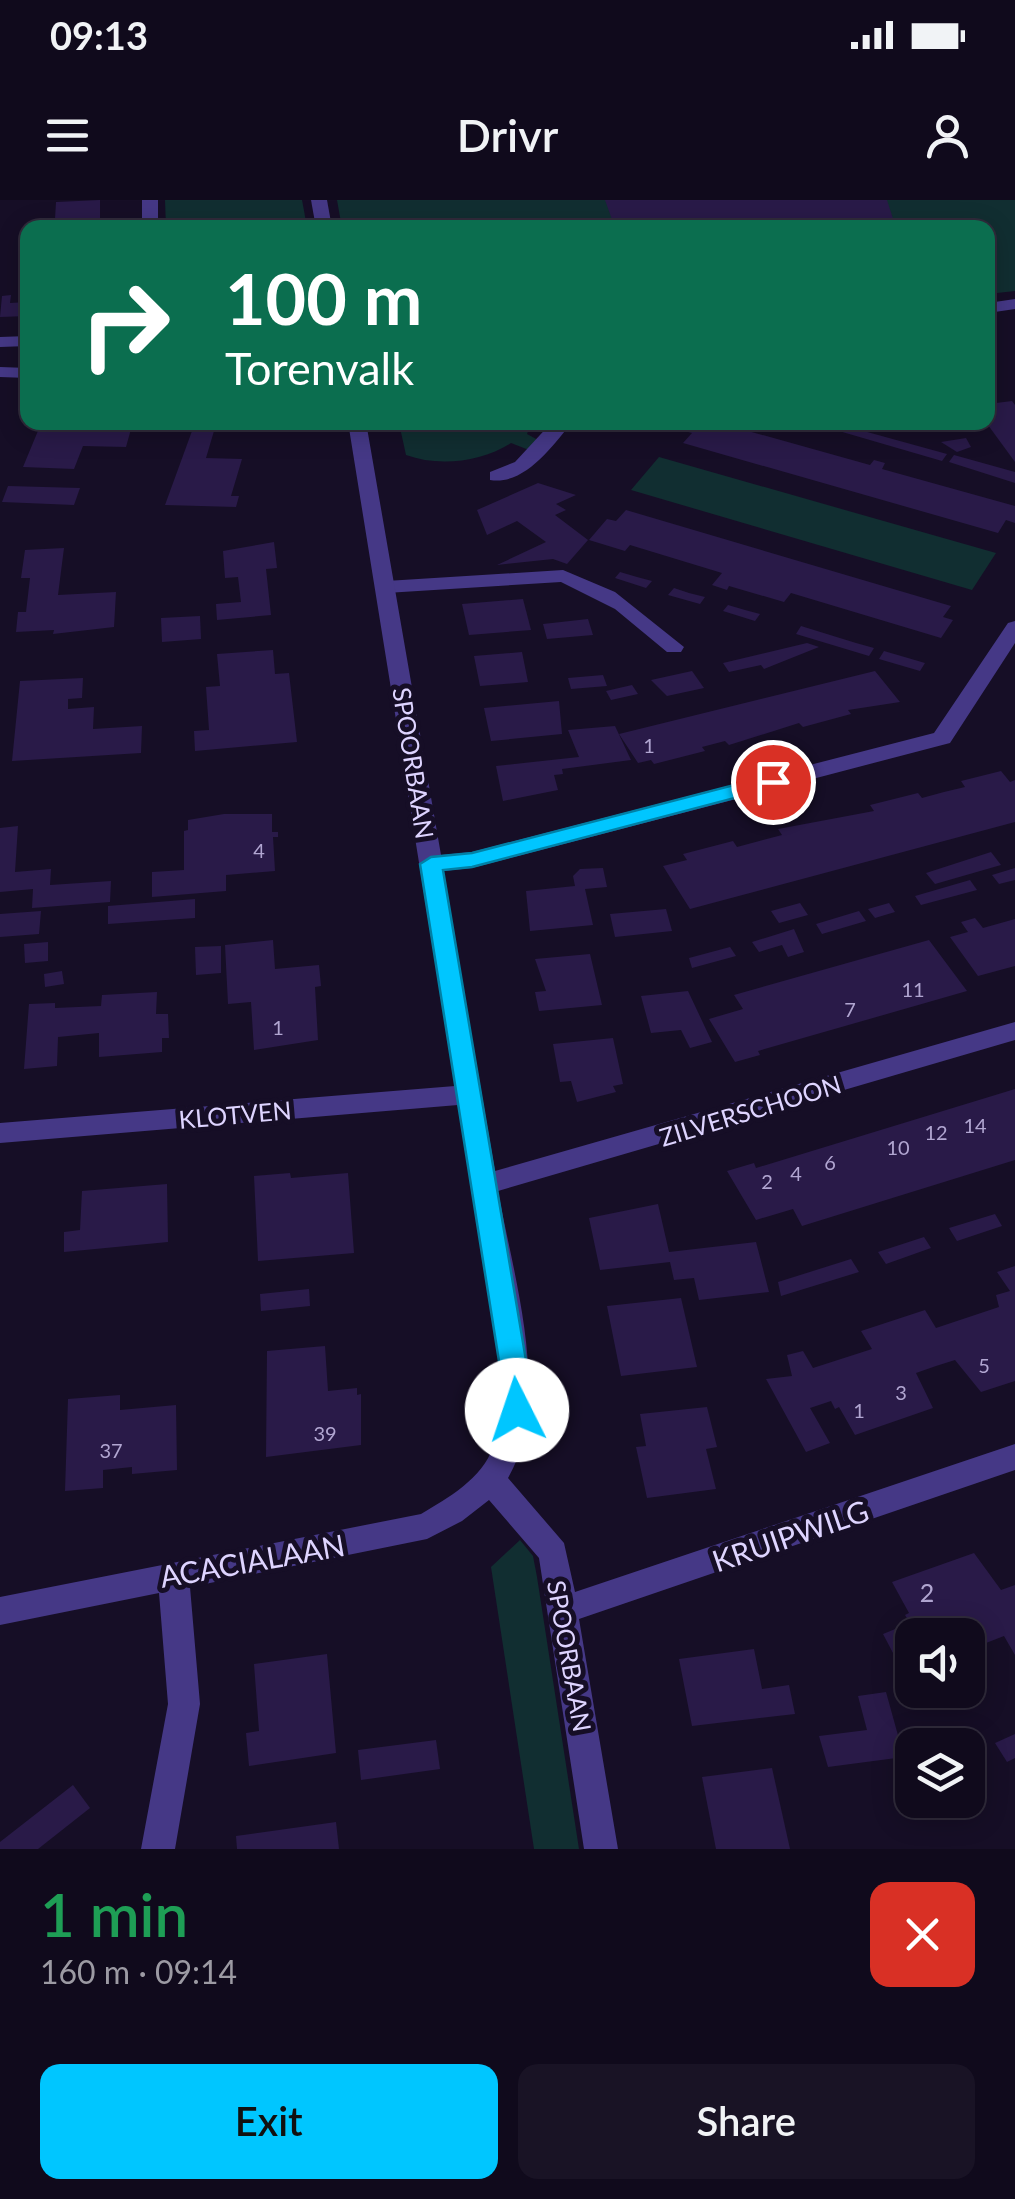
<!DOCTYPE html>
<meta charset="utf-8">
<style>
body{margin:0;font-family:Lato,sans-serif;background:#191325;color:#f1f3f6;height:100vh;display:flex;flex-direction:column;font-size:38px;white-space:nowrap}
*{box-sizing:border-box;margin:0}
p{font-size:32px;color:#9c9aa3}
.icon{flex:none;width:55px;height:55px;fill:none;stroke:currentColor;stroke-width:2;stroke-linecap:round;stroke-linejoin:round}
.map{position:relative;height:1649px;overflow:hidden}
.details{display:flex;flex-direction:column;background:#100a1c;flex:1}
.details>*{flex:none}
.banner{position:absolute;left:20px;top:20px;width:975px;height:210px;border-radius:20px;box-shadow:0 5px 25px #0003,0 0 0 2px #302b3b;background:#0b6e4f;color:#fff;overflow:hidden}
.controls{position:absolute;left:895px;top:1418px;display:grid;gap:20px}
.controls a{display:grid;place-items:center;width:90px;height:90px;border-radius:20px;background:#100a1c;box-shadow:0 5px 25px #0003,0 0 0 2px #302b3b;font-size:50px}
.pin{position:absolute;display:grid;place-items:center;width:85px;height:85px;color:#fff;margin:-42px;border:5px solid #fff;border-radius:50%;box-shadow:0 2px 10px #0007}
.me{position:absolute;width:110px;margin:-55px;rotate:356deg;stroke-linejoin:round;filter:drop-shadow(0 0 8px #0008)}
.turn{display:flex;align-items:center;gap:35px;height:210px;padding:0 40px;font-size:45px}
.turn .icon{width:130px;height:130px;stroke-width:2.5}
.turn b{display:block;font-size:70px;line-height:85px}
.round{display:grid;place-items:center;flex:none;width:105px;height:105px;border-radius:20px;background:#191325}
.head{display:flex;align-items:center;justify-content:space-between;height:170px;padding:0 40px}
h1{font-size:60px;font-weight:600;line-height:75px;color:#1e9e55}
.primary-button{display:flex;gap:20px;margin-top:auto;padding:20px 40px}
.primary-button a{flex:1;height:115px;border-radius:20px;background:#00c6ff;color:#111;font-size:40px;font-weight:600;line-height:115px;text-align:center}
.primary-button a+a{background:#191325;color:#f1f3f6}
.status{display:flex;justify-content:space-between;align-items:center;height:70px;padding:0 50px;background:#100a1c;direction:ltr}
.status svg{height:28px;fill:currentColor}
header{display:flex;justify-content:space-between;align-items:center;height:130px;padding:0 40px;background:#100a1c;font-size:45px;font-weight:600}
.map>svg:first-child{display:block}
.green{fill:#112e31}
.building{fill:#291a48}
.lines{fill:none;stroke-linecap:round;stroke-linejoin:round}
.service{fill:#453886;fill-rule:evenodd}
.minor{fill:#453886;fill-rule:evenodd}
.tertiary{fill:#453886;fill-rule:evenodd}
.route{fill:#00c6ff;stroke:#0081a6;stroke-width:2.5}
.labels{text-anchor:middle;dominant-baseline:central;stroke-width:10;stroke-linejoin:round;paint-order:stroke}
.number-label{font-size:20px;fill:#b1a6d1}
.street-label{font-size:25px;fill:#ded4ff;stroke:#160e26}
.near-number-label{font-size:25px;fill:#b1a6d1}
.near-street-label{font-size:30px;fill:#ded4ff;stroke:#160e26}
</style>
<div class="status"><b>09:13</b><svg viewBox="0 0 49 12"><path d="M0 12V9h3v3zM5 12V6h3v6zM10 12V3h3v9zM15 12V0h3v12zM26 1h20v11H26zM47 4h2v5h-2z"/></svg></div>
<header><svg class="icon" aria-label="menu" viewBox="0 0 24 24"><path d="M4 6h16M4 12h16M4 18h16"/></svg>Drivr<svg class="icon" aria-label="person" viewBox="0 0 24 24"><circle cx="12" cy="8" r="4"/><path d="M4 21q1-7 8-7t8 7"/></svg></header>
<div class="map">
<svg width="1015" height="1649" viewBox="0 0 1015 1649">
<rect width="100%" height="100%" fill="#160e26"/>
<g class="green">
<path d="M165 0H302L307 27H166Z"/>
<path d="M337 0H1015V91L988 94V28H342Z"/>
<path d="M399 223H531L527 234 538 240 529 250 511 243C481 262 439 267 406 255Z"/>
<path d="M659 257 996 353 972 390 631 290Z"/>
<path d="M520 1340 533 1356 537 1377 579 1649H534L491 1367Z"/>
</g>
<g class="building">
<path d="M100 0V28H61L62 19H55L56 2Z"/>
<path d="M605 0H887L896 28H615Z"/>
<path d="M11 95 10 103 28 102V116L0 117 2 96Z"/>
<path d="M1012 201 1015 205V262L988 225V204Z"/>
<path d="M669 222H716L870 265 874 260 885 263 882 269 1015 306V323L1006 320 998 333 683 243 692 233 665 226Z"/>
<path d="M808 222H831L947 254 942 261Z"/>
<path d="M40 226 131 229 126 247 83 246 74 269 23 267Z"/>
<path d="M192 231H214L206 258 242 259 231 296H239L236 307 165 305Z"/>
<path d="M966 238 971 247 957 252 941 242Z"/>
<path d="M954 255 1015 272V283L949 262Z"/>
<path d="M538 283 576 295 556 304 566 310 555 315 588 340 567 364 553 359 497 365 546 342 517 321 487 335 477 310Z"/>
<path d="M8 286 80 288 74 305 2 302Z"/>
<path d="M626 310 951 406 943 417 953 420 941 438 791 393 784 402 729 386 727 390 712 385 722 373 630 345 625 351 589 340 607 319 616 321Z"/>
<path d="M274 342 277 368 266 369 271 415 217 420 216 404 241 402 238 377 225 378 223 351Z"/>
<path d="M64 348 58 395 116 392 114 427 53 434 54 430 16 432 18 412H26L30 378H21L25 350Z"/>
<path d="M620 372 637 377 652 381 646 388 615 378Z"/>
<path d="M674 388 689 393 705 397 700 404 668 395Z"/>
<path d="M523 399 531 430 469 435 462 404Z"/>
<path d="M728 405 745 410 760 414 755 421 723 411Z"/>
<path d="M200 416 201 439 162 442 161 418Z"/>
<path d="M588 419 593 435 547 439 543 424Z"/>
<path d="M801 426 856 443 874 448 869 456 796 434Z"/>
<path d="M807 443 819 447 764 469 761 465 729 472 723 463Z"/>
<path d="M273 450 275 474 289 473 297 542 195 551 194 531 209 530 206 487 220 486 217 454Z"/>
<path d="M884 451 925 463 920 471 879 459Z"/>
<path d="M522 452 528 482 480 486 474 456Z"/>
<path d="M692 471 704 488 667 496 651 480Z"/>
<path d="M875 471 900 502 848 510 851 514 803 527 799 523 729 545 725 541 702 547 705 551 654 564 651 560 638 563 619 534Z"/>
<path d="M603 475 607 486 571 489 568 478Z"/>
<path d="M83 478 82 498 68 499V509L94 507 93 529 142 526 141 553 12 561 20 481Z"/>
<path d="M632 485 638 494 611 500 606 491Z"/>
<path d="M559 501 562 534 491 541 484 508Z"/>
<path d="M615 526 631 560 562 569 563 574 554 575 558 590 503 601 496 566 579 557 568 530Z"/>
<path d="M1001 571 1010 582 1015 580V622L690 709 663 666 687 660 683 654 733 641 737 647 782 635 778 629 874 611 870 605 918 593 922 598 944 592 965 587 961 581Z"/>
<path d="M224 614H272V632H278V637H273L275 671 226 675V691L152 697V672L184 670V631L188 630V620Z"/>
<path d="M18 626 15 672 51 669 50 685 111 681 110 702 32 708 33 689 0 692V628Z"/>
<path d="M991 652 1001 665 935 684 926 673Z"/>
<path d="M603 668 607 687 585 689 593 725 530 731 526 691 575 686 573 676 580 669Z"/>
<path d="M1015 668V680L999 684 992 675Z"/>
<path d="M970 680 977 690 921 705 915 696Z"/>
<path d="M195 699V718L108 724V706Z"/>
<path d="M800 703 808 715 779 723 771 711Z"/>
<path d="M889 703 895 712 875 718 868 709Z"/>
<path d="M666 709 672 731 615 737 610 714Z"/>
<path d="M41 711 39 734 0 737V714Z"/>
<path d="M859 711 866 721 822 734 816 724Z"/>
<path d="M975 718 983 728 1015 719V766L978 776 950 737 968 732 961 722Z"/>
<path d="M794 729 804 752 788 757 782 745 759 752 752 742Z"/>
<path d="M273 740 275 769 319 765 321 786 315 787 318 840 254 850 251 802 228 804 225 745Z"/>
<path d="M929 740 967 791 758 851 760 855 735 862 709 819 743 809 734 795Z"/>
<path d="M48 742V761L25 763 24 744Z"/>
<path d="M221 746V773L196 775 195 747Z"/>
<path d="M730 747 736 756 692 768 689 758Z"/>
<path d="M590 754 602 805 539 811 535 792 546 791 535 759Z"/>
<path d="M62 771 64 784 45 787 44 774Z"/>
<path d="M688 791 712 842 690 848 681 830 651 833 641 796Z"/>
<path d="M157 792 156 814H168L169 838H162V852L99 857V833L58 837 57 866 24 869 29 804 55 803V808L101 806 102 795Z"/>
<path d="M613 838 623 884 613 886 616 892 577 902 571 881 560 882 553 844Z"/>
<path d="M1015 889V960L802 1026 793 1009 756 1020 727 971 754 963 756 968Z"/>
<path d="M290 973 291 978 348 973 354 1053 258 1061 254 976Z"/>
<path d="M167 984 168 1042 64 1052V1032L80 1030 82 991Z"/>
<path d="M658 1004 669 1052 756 1042 769 1092 699 1100 694 1078 674 1080 670 1062 600 1070 589 1018Z"/>
<path d="M995 1014 1002 1026 957 1041 949 1028Z"/>
<path d="M924 1037 931 1048 886 1064 878 1052Z"/>
<path d="M851 1059 859 1072 781 1096 778 1082Z"/>
<path d="M1015 1066V1181L981 1192 955 1160 936 1166 916 1173 933 1208 855 1235 839 1207 835 1209 831 1201 810 1208 830 1243 806 1252 766 1179 792 1176 787 1155 803 1151 813 1168 872 1149 861 1131 925 1110 936 1128 999 1107 996 1095 1010 1091 997 1072Z"/>
<path d="M309 1089 310 1106 261 1111 260 1094Z"/>
<path d="M681 1098 697 1167 621 1176 607 1106Z"/>
<path d="M325 1146 328 1191 357 1188V1195L361 1194V1245L266 1257 267 1151Z"/>
<path d="M120 1195V1210L176 1205 177 1270 132 1274V1267L103 1270V1288L65 1291 68 1199Z"/>
<path d="M707 1207 717 1247 706 1249 716 1289 647 1298 636 1247 646 1246 640 1214Z"/>
<path d="M974 1353 1001 1390 1015 1385V1455L1004 1436 968 1450V1435H912V1489L883 1434 910 1423 905 1415 909 1413 892 1382Z"/>
<path d="M754 1449 762 1489 789 1485 795 1514 692 1526 679 1459Z"/>
<path d="M327 1454 336 1553 249 1566 246 1533 259 1531 254 1464Z"/>
<path d="M886 1492 904 1557 828 1567 819 1536 867 1530 858 1496Z"/>
<path d="M1015 1534V1558L1007 1562 995 1543Z"/>
<path d="M436 1540 440 1569 361 1580 358 1550Z"/>
<path d="M772 1568 790 1649H716L702 1577Z"/>
<path d="M73 1585 90 1608 38 1649H0V1642Z"/>
<path d="M336 1622 339 1649H237L236 1636Z"/>
</g>
<g class="lines">
<path class="service" d="M563 370 615 392 684 447 681 452H667L615 409 561 382 386 393 376 387 386 381Z"/>
<g class="minor">
<rect x="142" y="0" width="16" height="28"/>
<path d="M1015 99V109L988 113V103Z"/>
<path d="M28 136V146L0 147V137Z"/>
<path d="M348 222H366L441 655 472 652 934 533 1008 423 1015 421V443L950 543 472 668 443 671 495 971 1015 822V840L498 991C513 1075 553 1201 508 1278L564 1343 575 1392 1015 1244V1270L579 1419 618 1649H584L539 1358 489 1300 462 1321 427 1339 190 1387 200 1504 175 1649H141L168 1504 159 1393 0 1425V1397L421 1314C448 1298 482 1279 493 1247 513 1192 494 1128 485 1072 476 1016 467 960 458 905L0 943V923L455 886Z"/>
<path d="M552 222H572C553 246 524 286 490 280V272L515 262Z"/>
</g>
<g class="tertiary">
<path d="M311 0H327L332 28H316Z"/>
<path d="M0 167 28 168V178L0 177Z"/>
</g>
</g>
<path class="route" d="M773 575 783 582 780 586 472 667 443 670 528 1172 530 1210 526 1218H508L420 664 431 657 472 653Z"/>
<g class="labels">
<g class="number-label">
<text x="649" y="545">1</text>
<text x="259" y="650">4</text>
<text x="913" y="789">11</text>
<text x="850" y="809">7</text>
<text x="278" y="827">1</text>
<text x="975" y="925">14</text>
<text x="936" y="932">12</text>
<text x="898" y="947">10</text>
<text x="830" y="962">6</text>
<text x="796" y="973">4</text>
<text x="767" y="981">2</text>
<text x="984" y="1165">5</text>
<text x="901" y="1192">3</text>
<text x="859" y="1210">1</text>
<text x="325" y="1233">39</text>
<text x="111" y="1250">37</text>
</g>
<g class="street-label">
<text transform="translate(414 563) rotate(81)">SPOORBAAN</text>
<text transform="translate(750 910) rotate(-17)">ZILVERSCHOON</text>
<text transform="translate(235 914) rotate(-5)">KLOTVEN</text>
<text transform="translate(570 1456) rotate(80)">SPOORBAAN</text>
</g>
<g class="near-number-label">
<text x="927" y="1392">2</text>
</g>
<g class="near-street-label">
<text transform="translate(790 1335) rotate(-19)">KRUIPWILG</text>
<text transform="translate(252 1360) rotate(-10)">ACACIALAAN</text>
</g>
</g>
</svg>
<div class="controls">
<a><svg class="icon" aria-label="sound" viewBox="0 0 24 24"><path d="M4 9h4l5-4v14l-5-4H4zM17 9q2 3 0 6"/></svg></a>
<a><svg class="icon" aria-label="layers" viewBox="0 0 24 24"><path d="M12 4l9 5-9 5-9-5zM3 14l9 5 9-5"/></svg></a>
</div>
<div class="pin" style="left:773px;top:582px;background:#d93025"><svg class="icon" aria-label="arrive" viewBox="0 0 24 24"><path d="M6 21V4h12l-3 4 3 4H6"/></svg></div>
<svg class="me" style="left:517px;top:1210px" viewBox="-20 -20 40 40"><circle r="19" fill="#fff"/><path d="M0-13L10 11 0 6-10 11z" fill="#00c6ff"/></svg>
<div class="banner">
<div class="turn"><svg class="icon" aria-label="right" viewBox="0 0 24 24"><path d="M7 20v-9h11M14 6l5 5-5 5"/></svg><div><b>100 m</b>Torenvalk</div></div>
</div>
</div>
<section class="details">
<div class="head"><div><h1>1 min</h1><p>160 m · 09:14</p></div><a class="round" style="background:#d93025;color:#fff"><svg class="icon" aria-label="close" viewBox="0 0 24 24"><path d="M6 6l12 12M18 6L6 18"/></svg></a></div>
<div class="primary-button"><a>Exit</a><a>Share</a></div>
</section>
